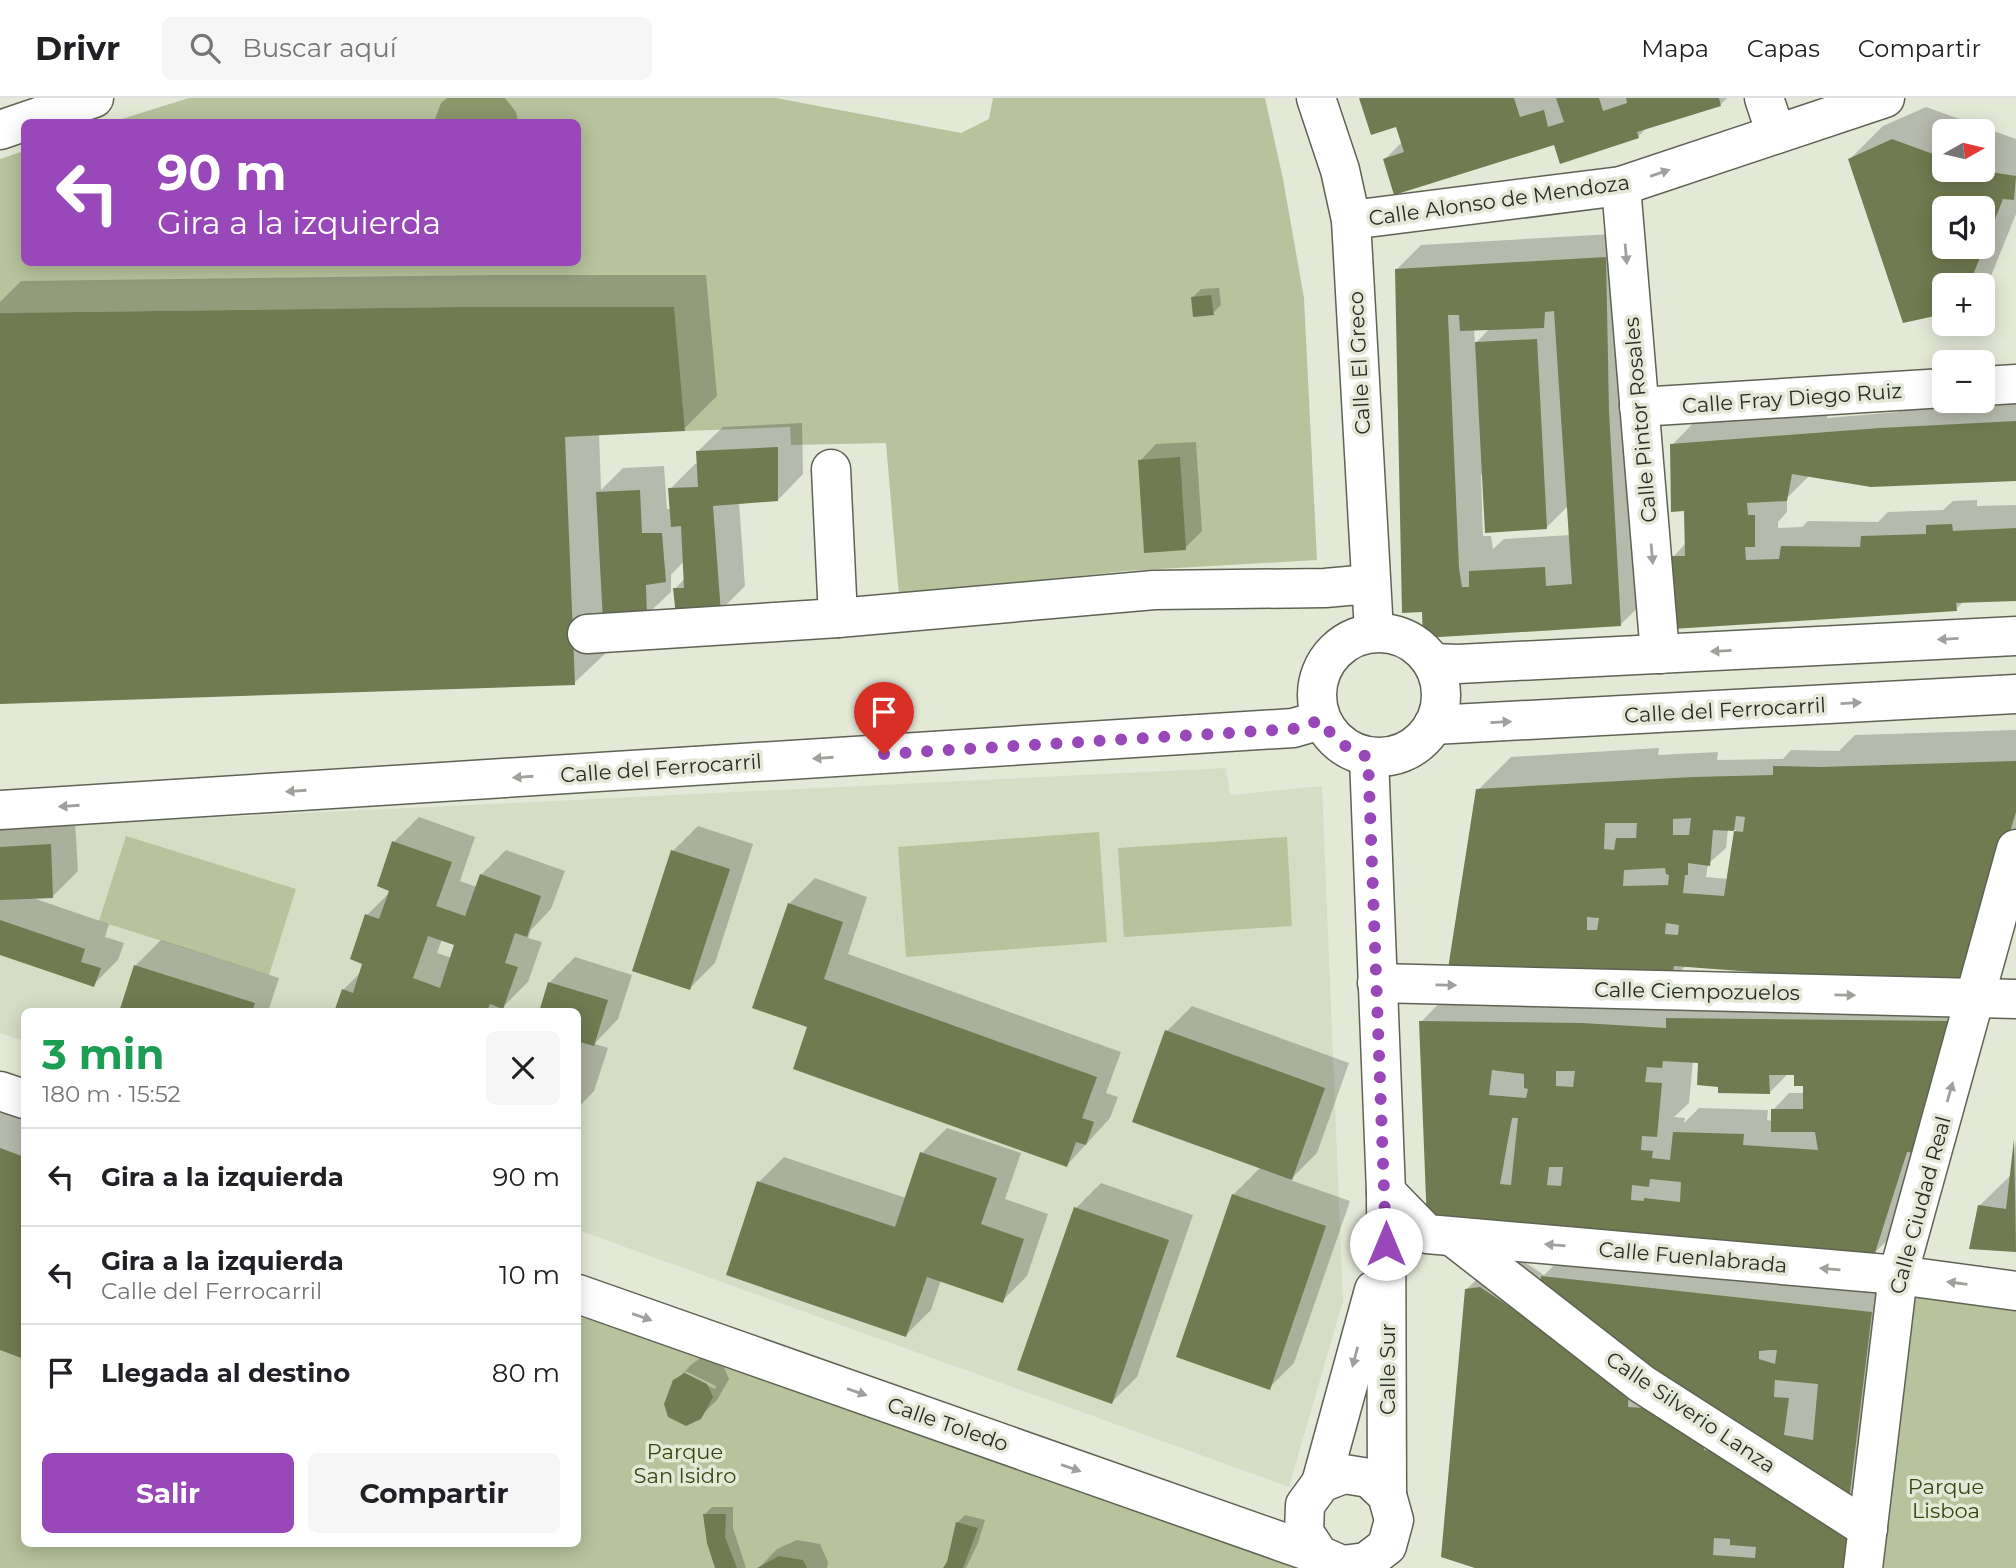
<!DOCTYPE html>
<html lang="es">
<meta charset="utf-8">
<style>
body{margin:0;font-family:Montserrat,sans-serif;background:#f6f6f6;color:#202124;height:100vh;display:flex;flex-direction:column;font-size:26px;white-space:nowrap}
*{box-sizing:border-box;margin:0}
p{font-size:23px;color:#757577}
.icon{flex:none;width:38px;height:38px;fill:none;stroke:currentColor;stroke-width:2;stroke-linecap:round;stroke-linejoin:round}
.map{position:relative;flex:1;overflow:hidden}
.panel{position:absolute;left:21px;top:910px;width:560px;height:539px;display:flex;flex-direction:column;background:#fff;border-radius:10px;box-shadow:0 4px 18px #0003}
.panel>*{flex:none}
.banner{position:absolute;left:21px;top:21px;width:560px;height:147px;border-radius:10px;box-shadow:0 4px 18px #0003;background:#9848b8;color:#fff;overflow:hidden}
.needle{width:46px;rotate:82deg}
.tools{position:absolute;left:1932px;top:21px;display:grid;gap:14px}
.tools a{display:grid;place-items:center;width:63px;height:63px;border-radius:10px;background:#fff;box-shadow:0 4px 18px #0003;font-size:35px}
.pin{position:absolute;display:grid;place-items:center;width:60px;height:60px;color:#fff;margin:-72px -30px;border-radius:50% 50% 50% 0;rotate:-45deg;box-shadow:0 0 7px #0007}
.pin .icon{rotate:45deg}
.me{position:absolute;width:77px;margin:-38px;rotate:0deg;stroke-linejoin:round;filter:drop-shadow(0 0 5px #0008)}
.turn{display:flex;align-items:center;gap:24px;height:147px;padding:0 21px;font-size:32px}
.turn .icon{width:91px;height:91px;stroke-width:2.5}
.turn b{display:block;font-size:49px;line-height:60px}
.round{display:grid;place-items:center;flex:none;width:74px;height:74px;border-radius:10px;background:#f6f6f6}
.summary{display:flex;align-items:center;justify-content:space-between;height:119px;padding:0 21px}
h1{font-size:42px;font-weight:700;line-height:52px;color:#1e9e55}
.action{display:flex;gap:14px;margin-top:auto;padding:14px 21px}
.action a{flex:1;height:80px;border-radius:10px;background:#9848b8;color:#fff;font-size:28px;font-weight:700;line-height:80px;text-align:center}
.action a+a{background:#f6f6f6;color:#202124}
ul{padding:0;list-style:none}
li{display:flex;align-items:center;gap:21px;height:98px;padding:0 21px;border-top:2px solid #e0e0e0}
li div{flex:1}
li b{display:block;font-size:26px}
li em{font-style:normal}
header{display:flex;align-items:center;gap:42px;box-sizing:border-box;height:98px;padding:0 35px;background:#fff;border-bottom:2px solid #e0e0e0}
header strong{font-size:33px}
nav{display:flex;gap:38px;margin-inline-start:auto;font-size:24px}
.search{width:490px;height:63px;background:#f6f6f6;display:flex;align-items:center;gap:18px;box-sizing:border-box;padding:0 24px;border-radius:10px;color:#757577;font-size:26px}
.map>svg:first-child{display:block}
.built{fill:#d6ddc5}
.green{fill:#b8c29d}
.water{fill:#8b966b}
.shadow{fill:#0003;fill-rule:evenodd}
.building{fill:#717b51;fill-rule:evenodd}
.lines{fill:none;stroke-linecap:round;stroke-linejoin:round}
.minor-casing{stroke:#5f6354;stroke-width:41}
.minor{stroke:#fff;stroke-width:38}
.oneway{fill:#a0a09d}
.route{stroke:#9848b8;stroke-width:12;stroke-dasharray:0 21.6}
.labels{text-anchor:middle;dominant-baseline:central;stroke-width:7;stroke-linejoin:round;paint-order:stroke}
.street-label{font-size:21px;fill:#2b2c26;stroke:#e4e9d7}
.park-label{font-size:21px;fill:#3a4411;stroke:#e4e9d7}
</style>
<header>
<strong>Drivr</strong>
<div class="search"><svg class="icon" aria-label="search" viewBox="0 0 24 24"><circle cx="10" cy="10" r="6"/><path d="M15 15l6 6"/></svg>Buscar aquí</div>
<nav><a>Mapa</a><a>Capas</a><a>Compartir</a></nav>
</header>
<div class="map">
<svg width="2016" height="1470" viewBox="0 0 2016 1470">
<rect width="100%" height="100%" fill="#e4e9d7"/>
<path class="built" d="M1226 670 1230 697 1322 688 1343 1203 1289 1389 578 1132V914H24V943L0 935V730Z"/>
<g class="green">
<path d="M189 0H776L961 35 989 21 993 0H1265L1283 81 1304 200 1317 462 1125 473 899 498 886 345 791 347 790 329 685 333 673 209H460L0 215V61L24 53V164H578V24H112Z"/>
<path d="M1099 734 1107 844 906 859 898 749Z"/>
<path d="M126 738 296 791 269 877 99 823Z"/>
<path d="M1287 739 1292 828 1124 839 1118 750Z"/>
<path d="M0 1050 24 1059V1446H578V1218L678 1250 843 1310 1254 1447 1298 1470H0Z"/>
<path d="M1897 1188 2016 1202V1470H1869Z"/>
</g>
<path class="water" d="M447 0H505L516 14 518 24H434L441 5Z"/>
<g class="shadow">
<path d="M1362 0H1727L1721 6 1647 29 1638 39 1385 61 1402 44 1397 27Z"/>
<path d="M1926 9 2016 41V116L1991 178 1983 187H1944V215L1904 223 1850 61 1883 28ZM1944 33H1983V72H1944ZM1944 110H1983V149H1944Z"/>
<path d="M1630 135 1654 494 1621 526 1423 512 1396 172 1421 147ZM1490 230 1475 246 1474 231ZM1484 376 1546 430 1569 407 1571 437 1504 441 1493 451 1491 438H1483L1481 377Z"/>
<path d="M494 177H706L717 298 684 331 599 335 601 392 623 370 664 368 667 411H671L670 391 695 366H698L697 354 723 329 802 325 803 376 778 402 739 404 745 488 720 513 675 491 685 480 684 463 671 477V494L574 585 0 604V204L21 183Z"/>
<path d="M1219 190 1221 207 1213 215 1193 199 1201 191Z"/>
<path d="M2016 300V382L1810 377 1787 400V414L1778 424V430L1802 429 1808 423 1878 424 1888 414 1943 412 1953 403 1977 402V408L2016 407V501L1964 503 1956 511 1673 459 1686 445V412L1672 347 1704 314 1830 305 1827 320 1898 314 1906 305Z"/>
<path d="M1196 344 1202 433 1185 450 1140 363 1156 346Z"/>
<path d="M2016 632V787L1808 872 1687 867 1670 884 1589 878 1478 692 1511 659 1659 650 1658 657 1718 654 1717 662 1783 661 1791 652 1839 653 1855 637ZM1728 731 1736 732 1729 781 1706 779 1708 766 1726 750Z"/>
<path d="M419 719 475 739 460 783 477 789 481 777 506 752 565 773 551 811 531 832 528 840 542 844 528 884 505 907 503 912 509 914H336L343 892 362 873 367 817 392 792 394 744ZM442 841 457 846 452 860 437 855Z"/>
<path d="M75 722 78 773 53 798 30 799 109 826 105 839 124 845 118 862 93 887 0 855V726Z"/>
<path d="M698 728 753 746 715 865 690 890 673 753Z"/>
<path d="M815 780 867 799 848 856 1121 954 1106 995 1118 999 1110 1020 1067 1067 810 928 754 909 790 805Z"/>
<path d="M161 842 279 880 268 914H121L136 867Z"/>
<path d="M575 859 632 877 618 921 597 943 595 946 608 950 594 993 578 1010V914H541L550 884Z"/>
<path d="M1453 891 1966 907 1890 1140 1873 1156 1496 1132 1421 924ZM1693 963 1700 964 1720 987 1769 995 1786 978V975H1796L1804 986V995H1789L1773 1012V1023L1767 1022 1768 1012 1699 1010 1684 1025 1685 1020 1674 1019 1689 1005Z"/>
<path d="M1192 908 1349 965 1317 1055 1290 1082 1350 1103 1294 1265 1269 1290 1179 1258 1234 1096 1261 1069 1134 1023 1167 933Z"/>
<path d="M0 1005 24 1014V1259L0 1250Z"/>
<path d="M947 1030 1021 1055 1005 1101 1048 1116 1027 1178 1002 1203 941 1182 931 1212 906 1237 759 1084 784 1059 906 1100 922 1055Z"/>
<path d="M2016 1041V1152L1971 1150 1979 1108 2012 1076Z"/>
<path d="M1101 1085 1193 1117 1137 1279 1112 1304 1076 1110Z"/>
<path d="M1514 1157 1544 1177 1559 1162 1896 1189 1871 1470H1480L1466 1192 1499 1159Z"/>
<path d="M702 1259 724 1269 729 1281 717 1302 700 1319 675 1283 692 1266ZM685 1273 716 1288 715 1291 685 1277Z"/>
<path d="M712 1409H733V1430L746 1470H717L704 1417Z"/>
<path d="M965 1417 985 1422 978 1445 966 1470H945L949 1464 957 1425Z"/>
<path d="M797 1442 820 1446 828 1464 827 1470H759L777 1451Z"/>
</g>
<g class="building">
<path d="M1359 0H1514L1520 19 1544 12 1548 29 1564 24 1556 0H1599L1603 13 1627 5 1626 0H1719L1721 8 1637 34 1639 40 1560 66 1554 47 1394 97 1383 61 1404 54 1396 29 1371 37Z"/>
<path d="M1892 41 1944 60V72H1978L2016 78 2014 102 2003 101 1969 187H1944V216L1903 225 1848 61ZM1944 110H1983V149H1944Z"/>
<path d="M1606 159 1609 313 1621 528 1423 540 1422 514 1402 515 1395 171ZM1554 213 1572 486 1546 488 1545 469 1469 473V489H1462L1459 470 1448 217H1459L1460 233 1544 230 1545 214Z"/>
<path d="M1211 197 1214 217 1193 219 1191 199Z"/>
<path d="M460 209H674L685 333 565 339 575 587 0 606V215Z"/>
<path d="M1537 241 1547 431 1485 435 1475 244Z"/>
<path d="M2016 323V383L1871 389 1792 376 1787 403 1747 405 1748 417H1755V449H1745L1746 462 1779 461 1781 448 1860 449 1861 438 1926 436V427L1952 426 1953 433 2016 430V503L1956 505 1957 513 1672 531 1671 458H1685L1684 413 1671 414 1670 346 1880 330Z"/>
<path d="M778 349V403L713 408 721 515 676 518 673 490H684L681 428 671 429 668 390 698 389 696 353Z"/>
<path d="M1180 359 1186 452 1144 455 1138 362Z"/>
<path d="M640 392 642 435H662L666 484 646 487 647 521 603 523 596 394Z"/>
<path d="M2016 663V714L1963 890 1674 868 1671 886 1447 877 1476 691 1693 679 1773 677V668L1820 669ZM1736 718 1745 719 1743 734 1734 733 1724 798 1683 795 1685 777H1688V765L1710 768 1713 732 1734 733ZM1691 720 1689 737H1673V721ZM1605 725H1637L1636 740H1616L1614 752 1604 751ZM1665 770 1666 776 1669 777 1668 787 1623 788 1624 772ZM1587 819 1599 820 1597 832H1587ZM1666 825 1679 827 1678 837 1665 836Z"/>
<path d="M392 743 452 764 436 808 465 818 480 776 541 798 527 839 515 835 505 865 518 869 503 911 490 906 487 914H334L342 891 353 895 362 866 350 861 365 816 379 821 389 793 377 788ZM428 838 454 847 440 890 413 880Z"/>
<path d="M51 746 53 800 0 802V749Z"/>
<path d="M671 752 730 771 690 892 632 873Z"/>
<path d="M788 805 843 824 824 881 1097 979 1082 1020 1094 1024 1086 1047 1076 1044 1067 1069 793 971 807 929 752 910Z"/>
<path d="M0 822 85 851 81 864 101 870 94 889 0 857Z"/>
<path d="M134 867 255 905 252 914H119Z"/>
<path d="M548 884 608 902 594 948 580 944 578 950V914H539Z"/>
<path d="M1666 920 1951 923 1914 1055 1907 1054 1874 1158 1427 1126 1419 923 1582 925 1666 930ZM1663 963 1698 965 1697 987 1718 989V995L1770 996 1769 977H1794V988H1803V1011H1771V1034H1815L1818 1052 1743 1047 1744 1036 1673 1034 1670 1062 1652 1060 1653 1053 1641 1052 1642 1038 1657 1039 1662 985 1645 984 1647 969 1662 970ZM1492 972 1524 976V990L1528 991 1526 1000 1489 997ZM1556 973H1575L1573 989 1556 988ZM1512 1020H1518L1511 1087 1500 1086ZM1549 1069H1563L1561 1088 1547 1087ZM1650 1081 1681 1084 1680 1104 1644 1100V1103L1631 1102 1632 1087 1649 1089Z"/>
<path d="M1165 932 1325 990 1292 1082 1132 1024Z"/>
<path d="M2014 1041 2016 1154 1969 1151 1978 1107 2006 1111Z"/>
<path d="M0 1050 24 1059V1261L0 1252Z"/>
<path d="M920 1054 997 1080 981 1126 1024 1141 1003 1205 927 1179 906 1239 726 1177 757 1083 895 1129Z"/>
<path d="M1232 1096 1326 1128 1270 1292 1176 1259Z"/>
<path d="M1074 1109 1169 1142 1112 1306 1017 1272Z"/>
<path d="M1541 1178 1872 1214 1849 1402 1626 1261 1628 1250 1540 1195ZM1770 1252H1777L1775 1266 1759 1261V1253ZM1775 1282 1818 1286 1813 1342 1784 1337 1789 1300 1774 1299Z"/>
<path d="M1480 1189 1629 1288 1628 1309 1675 1312 1705 1336 1704 1352 1736 1354 1734 1370 1755 1372 1847 1433 1843 1470H1475L1441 1459 1465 1191ZM1714 1440 1730 1441V1447L1756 1449 1755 1460 1713 1457Z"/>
<path d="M685 1275 707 1286 713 1299 701 1321 686 1328 668 1319 664 1306 673 1282Z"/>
<path d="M703 1416H726L725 1439 737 1470H715L707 1445Z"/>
<path d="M956 1424 978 1430 963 1470H943L947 1464Z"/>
<path d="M779 1458 803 1462 807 1470H757Z"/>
</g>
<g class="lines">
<defs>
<g id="minor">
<path d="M1316 0 1340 72 1351 122 1374 534"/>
<path d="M1764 0 1776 36"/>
<path d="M0 32 94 0"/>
<path d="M1621 88 1660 556"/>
<path d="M1351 122 1621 88 1885 0"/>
<path d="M1983 288 2016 286"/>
<path d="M1639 309 1944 290"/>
<path d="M831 371 838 520"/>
<circle cx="1379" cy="597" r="62"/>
<path d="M587 536 838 520 1154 492 1325 490 1370 486"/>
<path d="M1433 565 1458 566 2016 538"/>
<path d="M1433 627 2016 596"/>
<path d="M1369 659 1386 1094 1387 1397"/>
<path d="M0 712 1293 630 1321 622"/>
<path d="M1377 885 2016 901"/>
<path d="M0 993 24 1001"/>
<path d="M1386 1094 1427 1136 1898 1177 2016 1193"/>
<path d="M1453 1139 1642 1286 1868 1431"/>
<path d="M578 1196 1319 1457 1342 1467 1366 1464 1387 1448 1394 1422 1387 1397 1369 1380 1344 1376 1321 1385 1305 1407 1304 1434 1319 1457"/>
<path d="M1321 1385 1374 1192"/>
<path d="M1863 1470 1898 1177 2016 751"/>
</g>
</defs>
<use href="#minor" class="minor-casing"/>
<use href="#minor" class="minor"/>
</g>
<defs><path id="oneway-solid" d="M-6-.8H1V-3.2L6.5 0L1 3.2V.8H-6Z" transform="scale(1.75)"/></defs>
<g class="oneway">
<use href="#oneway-solid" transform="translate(1660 75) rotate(-19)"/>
<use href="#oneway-solid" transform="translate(1626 156) rotate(85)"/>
<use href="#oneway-solid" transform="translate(1652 456) rotate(85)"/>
<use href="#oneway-solid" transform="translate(1948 541) rotate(177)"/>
<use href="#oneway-solid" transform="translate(1721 553) rotate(177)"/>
<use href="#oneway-solid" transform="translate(1851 605) rotate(-3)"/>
<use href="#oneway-solid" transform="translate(1501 624) rotate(-3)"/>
<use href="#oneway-solid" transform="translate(823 660) rotate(176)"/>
<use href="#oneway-solid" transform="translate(523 679) rotate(176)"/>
<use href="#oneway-solid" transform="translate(296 693) rotate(176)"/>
<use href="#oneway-solid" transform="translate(69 708) rotate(176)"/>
<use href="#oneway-solid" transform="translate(1446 887) rotate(1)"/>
<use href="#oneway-solid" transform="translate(1845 897) rotate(1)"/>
<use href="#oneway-solid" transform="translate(1950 994) rotate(-74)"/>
<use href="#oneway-solid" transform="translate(1555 1147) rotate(-175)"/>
<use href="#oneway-solid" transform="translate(1830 1171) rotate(-175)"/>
<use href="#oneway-solid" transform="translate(1957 1185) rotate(-172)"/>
<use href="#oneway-solid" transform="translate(642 1219) rotate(19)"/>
<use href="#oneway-solid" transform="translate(1355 1259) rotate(105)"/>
<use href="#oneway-solid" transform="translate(857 1294) rotate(19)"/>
<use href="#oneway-solid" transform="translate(1071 1370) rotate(19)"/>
</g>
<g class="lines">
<path class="route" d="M884 656 1293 631 1321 622C1334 642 1346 651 1368 659L1386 1146"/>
</g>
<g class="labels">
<g class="street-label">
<text transform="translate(1499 102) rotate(-8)">Calle Alonso de Mendoza</text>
<text transform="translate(1359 265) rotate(-93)">Calle El Greco</text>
<text transform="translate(1792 300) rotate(-4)">Calle Fray Diego Ruiz</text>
<text transform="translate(1640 322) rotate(-95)">Calle Pintor Rosales</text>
<text transform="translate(1725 612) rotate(-3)">Calle del Ferrocarril</text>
<text transform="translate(661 670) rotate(-4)">Calle del Ferrocarril</text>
<text transform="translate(1697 893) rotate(1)">Calle Ciempozuelos</text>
<text transform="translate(1920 1107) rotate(-75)">Calle Ciudad Real</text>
<text transform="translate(1693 1159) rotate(5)">Calle Fuenlabrada</text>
<text transform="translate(1387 1271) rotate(-90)">Calle Sur</text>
<text transform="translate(1691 1314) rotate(34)">Calle Silverio Lanza</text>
<text transform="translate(948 1326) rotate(19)">Calle Toledo</text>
</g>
<g class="park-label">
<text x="685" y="1353">Parque<tspan x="685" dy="24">San Isidro</tspan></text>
<text x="1946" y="1388">Parque<tspan x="1946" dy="24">Lisboa</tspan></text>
</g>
</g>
</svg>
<div class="tools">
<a><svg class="needle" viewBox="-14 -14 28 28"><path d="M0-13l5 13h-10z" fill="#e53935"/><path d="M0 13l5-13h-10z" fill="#757577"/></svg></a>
<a><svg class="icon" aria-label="sound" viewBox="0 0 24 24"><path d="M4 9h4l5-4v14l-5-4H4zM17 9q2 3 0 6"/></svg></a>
<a>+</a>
<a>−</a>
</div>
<div class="pin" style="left:884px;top:656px;background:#d93025"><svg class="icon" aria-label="arrive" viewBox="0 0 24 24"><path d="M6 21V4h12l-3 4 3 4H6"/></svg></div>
<svg class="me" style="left:1386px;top:1146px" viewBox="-20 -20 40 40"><circle r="19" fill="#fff"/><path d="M0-13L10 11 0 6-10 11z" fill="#9848b8"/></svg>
<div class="banner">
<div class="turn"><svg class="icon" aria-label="left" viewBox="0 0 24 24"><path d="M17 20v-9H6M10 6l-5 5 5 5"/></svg><div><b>90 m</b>Gira a la izquierda</div></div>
</div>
<section class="panel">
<div class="summary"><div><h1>3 min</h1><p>180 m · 15:52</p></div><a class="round"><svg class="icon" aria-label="close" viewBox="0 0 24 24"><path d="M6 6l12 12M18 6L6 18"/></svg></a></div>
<ul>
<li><svg class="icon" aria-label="left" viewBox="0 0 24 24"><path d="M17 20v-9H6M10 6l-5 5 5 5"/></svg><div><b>Gira a la izquierda</b></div><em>90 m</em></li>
<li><svg class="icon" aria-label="left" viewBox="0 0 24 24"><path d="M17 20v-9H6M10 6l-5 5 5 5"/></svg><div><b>Gira a la izquierda</b><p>Calle del Ferrocarril</p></div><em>10 m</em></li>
<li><svg class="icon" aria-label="arrive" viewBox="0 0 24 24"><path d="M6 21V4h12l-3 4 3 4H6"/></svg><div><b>Llegada al destino</b></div><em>80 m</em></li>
</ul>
<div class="action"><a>Salir</a><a>Compartir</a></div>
</section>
</div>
